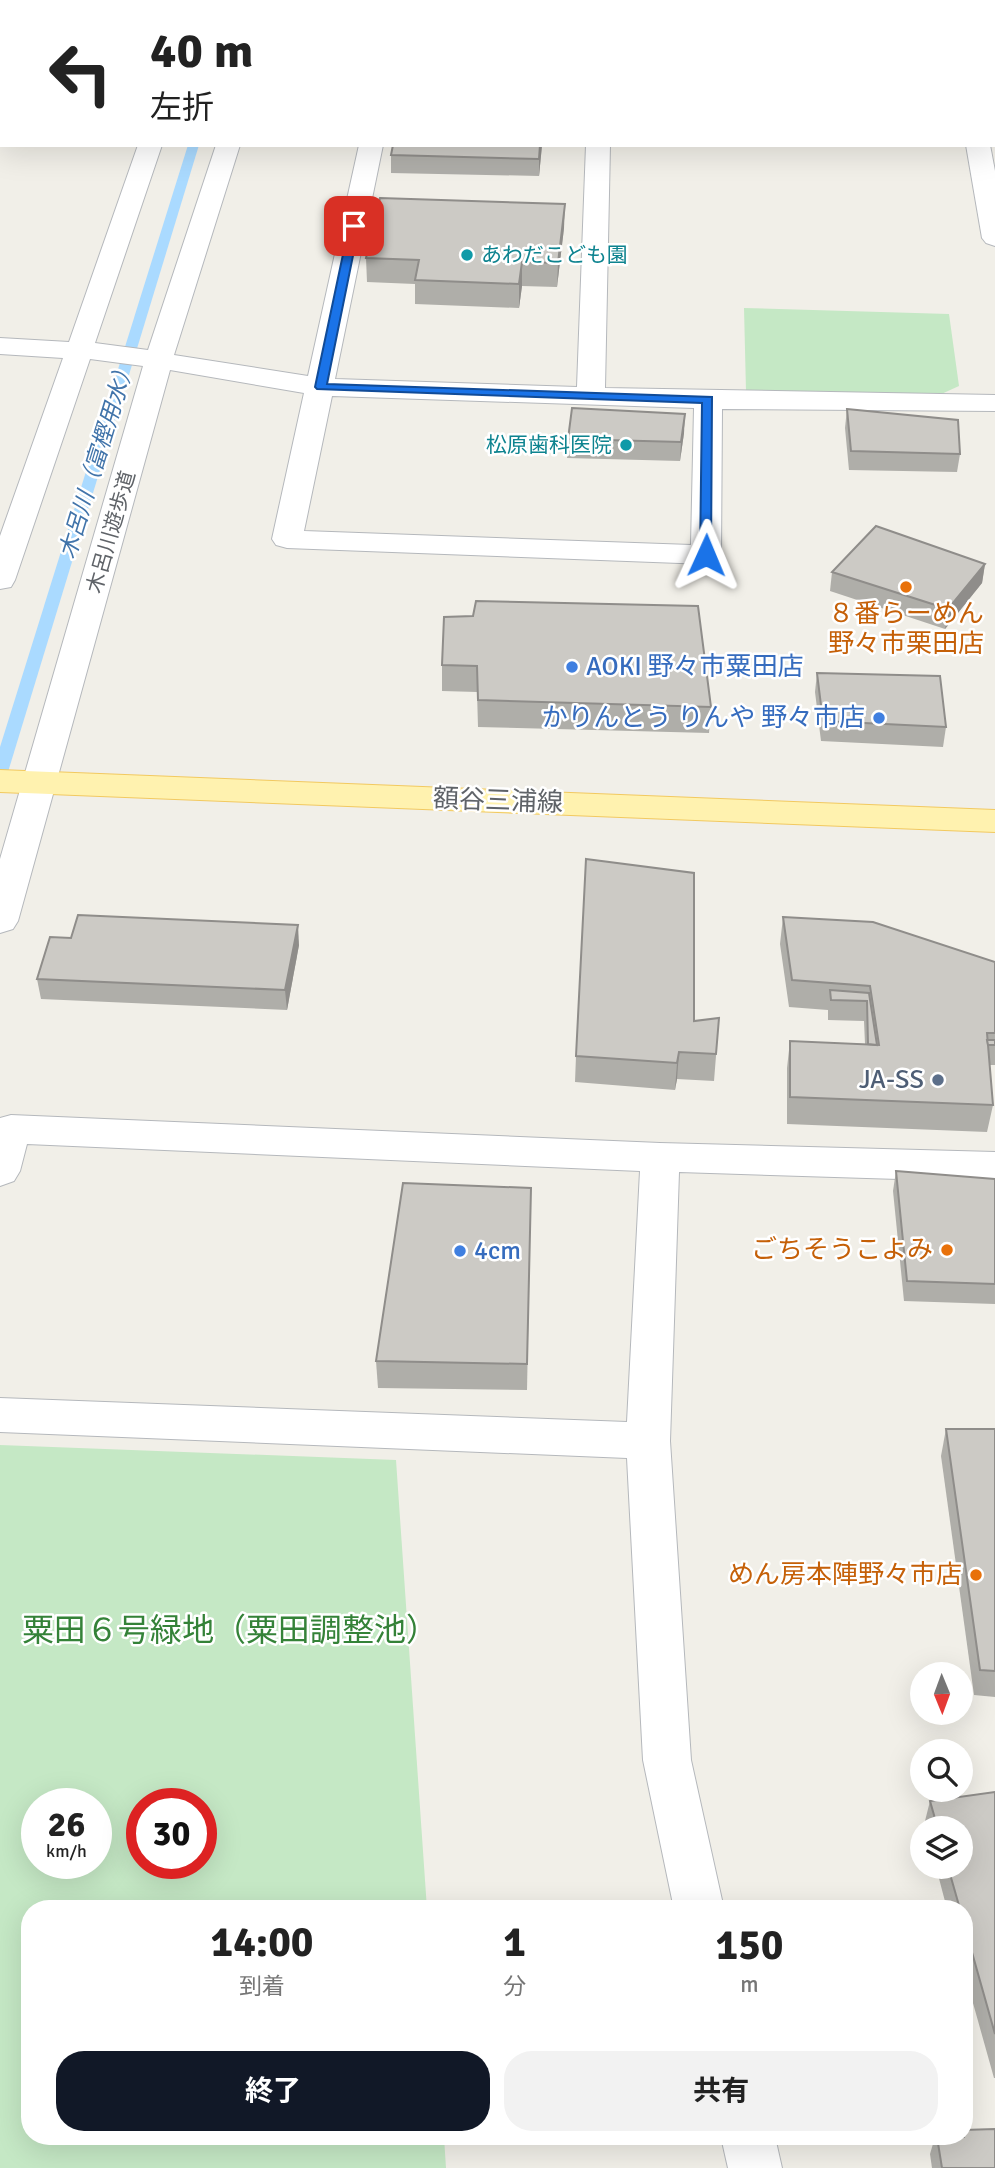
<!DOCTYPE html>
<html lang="ja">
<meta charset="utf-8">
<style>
body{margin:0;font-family:Signika,"Noto Sans JP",sans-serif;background:#f2f2f2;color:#222;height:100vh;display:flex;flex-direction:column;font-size:26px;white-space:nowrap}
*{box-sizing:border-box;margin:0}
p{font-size:23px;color:#767676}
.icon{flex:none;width:38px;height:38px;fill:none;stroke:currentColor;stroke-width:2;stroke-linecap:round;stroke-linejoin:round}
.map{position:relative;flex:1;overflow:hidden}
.details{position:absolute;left:21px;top:1900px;width:952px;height:245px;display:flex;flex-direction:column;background:#fff;border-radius:28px;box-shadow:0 7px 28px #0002}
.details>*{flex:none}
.guide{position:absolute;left:0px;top:0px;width:996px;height:147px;box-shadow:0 7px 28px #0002;background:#fff;color:#222;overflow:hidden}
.needle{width:46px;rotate:179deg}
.tools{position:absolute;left:910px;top:1662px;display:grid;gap:14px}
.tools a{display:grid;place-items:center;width:63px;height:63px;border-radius:50%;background:#fff;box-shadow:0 7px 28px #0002;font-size:35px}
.speed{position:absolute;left:21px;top:1788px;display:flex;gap:14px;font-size:35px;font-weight:700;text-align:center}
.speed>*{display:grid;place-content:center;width:91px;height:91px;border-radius:50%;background:#fff;box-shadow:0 7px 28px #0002;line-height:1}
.speed small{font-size:18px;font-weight:400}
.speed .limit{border:10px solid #d22;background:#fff;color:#111}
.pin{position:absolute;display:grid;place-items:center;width:60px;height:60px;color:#fff;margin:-30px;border-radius:14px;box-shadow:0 4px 10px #0006}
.me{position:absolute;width:77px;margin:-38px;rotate:1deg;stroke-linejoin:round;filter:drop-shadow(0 0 5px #0008)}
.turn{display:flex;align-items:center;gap:24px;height:147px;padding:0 35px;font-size:32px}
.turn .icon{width:91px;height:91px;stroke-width:2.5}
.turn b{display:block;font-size:49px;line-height:60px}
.eta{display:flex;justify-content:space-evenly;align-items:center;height:119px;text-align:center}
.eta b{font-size:42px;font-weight:700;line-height:49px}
.primary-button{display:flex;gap:14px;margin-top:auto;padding:14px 35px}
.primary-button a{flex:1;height:80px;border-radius:28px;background:#111827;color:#fff;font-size:28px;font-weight:700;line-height:80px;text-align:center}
.primary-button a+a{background:#f2f2f2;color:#222}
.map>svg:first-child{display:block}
.green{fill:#c5e8c5;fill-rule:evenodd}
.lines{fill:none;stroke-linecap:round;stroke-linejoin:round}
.stream{fill:#aadaff;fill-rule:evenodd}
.minor-casing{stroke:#b5b8bc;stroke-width:2}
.major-casing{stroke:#f2c960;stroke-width:2}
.minor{fill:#fff;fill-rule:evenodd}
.major{fill:#fff2af;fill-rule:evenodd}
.wall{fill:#afaea9}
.shaded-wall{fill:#8f8d8a}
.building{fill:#cccac5;stroke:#8f8d8a;stroke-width:2}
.route{fill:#1a73e8;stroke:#114b97;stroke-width:2}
.culture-dot{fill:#0f9aa8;stroke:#fff;stroke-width:2.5}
.food-dot{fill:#e8710a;stroke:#fff;stroke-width:2.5}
.shop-dot{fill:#3f7fe0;stroke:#fff;stroke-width:2.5}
.service-dot{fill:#5c6f8a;stroke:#fff;stroke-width:2.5}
.labels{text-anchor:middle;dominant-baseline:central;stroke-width:5;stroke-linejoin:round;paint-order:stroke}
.far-culture-label{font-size:21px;fill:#0d838f;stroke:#fff;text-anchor:start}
.far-street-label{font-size:21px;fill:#5f6368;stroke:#fff}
.far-water-label{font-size:23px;font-style:italic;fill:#4174aa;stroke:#fff}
.food-label{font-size:26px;fill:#c56008;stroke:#fff;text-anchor:end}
.shop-label{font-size:26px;fill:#366cbe;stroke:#fff;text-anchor:start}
.street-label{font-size:26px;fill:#5f6368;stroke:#fff}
.service-label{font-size:26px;fill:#4e5e75;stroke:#fff;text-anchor:end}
.near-park-label{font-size:32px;fill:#348238;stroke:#fff}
</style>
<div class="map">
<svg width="995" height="2168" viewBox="0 0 995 2168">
<rect width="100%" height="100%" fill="#f1efe8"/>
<g class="green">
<path d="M744 308 949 314 959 386 937 396 746 391Z"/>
<path d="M0 1445 396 1460 427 1909H30V2137H444L446 2168H0ZM37 1804H96V1864H37ZM142 1804H201V1864H142Z"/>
</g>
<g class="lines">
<g class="stream">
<rect x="233" y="0" width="10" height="2"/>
<path d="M188 145H199L8 772 0 777V747Z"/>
</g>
<defs>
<g id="minor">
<path d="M187 0H209L186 2Z"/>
<rect x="258" y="0" width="22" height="2"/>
<rect x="473" y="0" width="22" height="2"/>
<path d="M944 0H966L967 2H945Z"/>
<rect x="0" y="6" width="2" height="14"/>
<rect x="0" y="94" width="2" height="14"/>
<path d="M138 145H162L95 343 148 350 216 145H240L174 355 308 376 359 145H383L335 379 577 387 586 145H610L605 388 995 395V411L722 409 721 555 717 561 706 564 287 548 276 545 272 539 304 393 170 370 18 921 13 929 0 933V859L143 366 90 359 15 580 11 587 0 589V536L63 358 0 354V338L69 342ZM332 396 694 408 691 545 304 531Z"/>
<path d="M966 145H990L995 171V246L986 243 982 238Z"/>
<path d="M11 1115 660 1143 995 1152V1182L679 1172 670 1441 691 1760 724 1909H674L643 1760 627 1458 0 1432V1398L627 1422 640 1171 27 1144 20 1171 14 1181 0 1186V1118Z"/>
<path d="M721 2137H775L782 2168H728Z"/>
</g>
<path id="major" d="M0 770 995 810V832L0 792Z"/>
</defs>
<use href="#minor" class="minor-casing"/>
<use href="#major" class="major-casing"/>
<use href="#minor" class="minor"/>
<use href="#major" class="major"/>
</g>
<g class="wall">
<path d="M542 145 539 176 391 173V155Z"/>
<path d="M564 228 557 287 522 286 519 308 415 304V284L367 282 366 258Z"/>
<path d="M847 409 960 454 957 472 849 470 845 428Z"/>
<path d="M684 433 680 461 567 458 568 439Z"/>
<path d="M985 564 982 583 945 629 830 591 832 572Z"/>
<path d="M444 617 711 707 709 733 478 727 477 692 442 691V665Z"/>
<path d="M817 673 946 727 943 747 821 741 815 692Z"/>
<path d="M783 917 995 962V1065H989L993 1105 987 1132 787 1124V1068L790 1041 865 1044 864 1021 828 1020V1010L789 1007 780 944Z"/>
<path d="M71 938 299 945 287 1010 41 999 37 979Z"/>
<path d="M719 1018 714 1081 677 1079 675 1090 575 1082 576 1056 694 1021Z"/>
<path d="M896 1171 995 1179V1304L904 1301 893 1191Z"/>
<path d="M531 1188 527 1390 378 1388 376 1361Z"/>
<path d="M946 1429H995V1697L974 1695 941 1456Z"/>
<path d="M995 1792V2078H994L964 1971V1909H947L936 1867H961V1829H925L924 1825 930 1801Z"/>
<path d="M935 2137H964L995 2168H932L930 2154Z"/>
</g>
<g class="shaded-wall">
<path d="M540 145H542L539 176V159Z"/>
<path d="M565 204 564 228 557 287 558 263Z"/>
<path d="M522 262V286L519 308V284Z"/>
<path d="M685 414 684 433 680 461 681 442Z"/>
<path d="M985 564 982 583 945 629 948 609Z"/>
<path d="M298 925 299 945 287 1010 285 990Z"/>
<path d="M679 1052 677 1079 675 1090 677 1063Z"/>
</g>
<g class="building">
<path d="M393 145H540L539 159 391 155Z"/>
<path d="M380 198 565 204 558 263 522 262 519 284 415 280 419 260 366 258Z"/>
<path d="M572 408 685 414 681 442 568 439Z"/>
<path d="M847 409 958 420 960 454 851 451Z"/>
<path d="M876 526 985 564 948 609 832 572Z"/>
<path d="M476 601 698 606 711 707 478 700 477 666 442 665 444 617 473 616Z"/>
<path d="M817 673 940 676 946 727 823 721Z"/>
<path d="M586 859 694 873V1021L719 1018 716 1054 679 1052 677 1063 576 1056Z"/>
<path d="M78 915 298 925 285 990 37 979 50 937 71 938Z"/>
<path d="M783 917 873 922 995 962V1033H987L993 1105 790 1097V1041L879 1045 870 986 792 980Z"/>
<path d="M830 990 869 993 877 1045 868 1044 867 1001 831 1000Z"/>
<path d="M987 1040H995V1045H988Z"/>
<path d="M896 1171 995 1179V1284L907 1281Z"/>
<path d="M403 1183 531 1188 527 1364 376 1361Z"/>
<path d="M946 1429H995V1671L980 1670Z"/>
<path d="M995 1792V2034L964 1924V1909H960L948 1867H961V1829H938L930 1801Z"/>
<path d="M995 2129V2168H942L937 2137H964V2130Z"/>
</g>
<path class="route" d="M354 223 359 226 327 384 712 397 711 557 706 559 700 555 702 403 317 389 315 387 349 226Z"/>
<g class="culture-dot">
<circle cx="467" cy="255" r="7"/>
<circle cx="626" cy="445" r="7"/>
</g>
<g class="food-dot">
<circle cx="906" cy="587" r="7"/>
<circle cx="947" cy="1250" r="7"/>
<circle cx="976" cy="1575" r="7"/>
</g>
<g class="shop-dot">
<circle cx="572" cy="667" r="7"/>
<circle cx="879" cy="718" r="7"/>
<circle cx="460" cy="1251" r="7"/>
</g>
<circle class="service-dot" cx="938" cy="1080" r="7"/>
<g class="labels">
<g class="far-culture-label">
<text x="481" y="255">あわだこども園</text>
<text x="612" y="445" text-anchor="end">松原歯科医院</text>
</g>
<g class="far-street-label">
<text transform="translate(111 532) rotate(-74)">木呂川遊歩道</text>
</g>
<g class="far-water-label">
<text transform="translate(97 459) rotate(-73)">木呂川（富樫用水）</text>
</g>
<g class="food-label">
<text x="906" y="614" text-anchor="middle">８番らーめん<tspan x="906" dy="30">野々市栗田店</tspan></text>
<text x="933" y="1250">ごちそうこよみ</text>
<text x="962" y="1575">めん房本陣野々市店</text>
</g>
<g class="shop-label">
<text x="586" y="667">AOKI 野々市粟田店</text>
<text x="865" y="718" text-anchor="end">かりんとう りんや 野々市店</text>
<text x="474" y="1251">4cm</text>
</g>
<g class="street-label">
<text transform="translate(498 801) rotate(2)">額谷三浦線</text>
</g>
<g class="service-label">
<text x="924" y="1080">JA-SS</text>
</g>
<g class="near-park-label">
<text x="230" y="1630">粟田６号緑地（粟田調整池）</text>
</g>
</g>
</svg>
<div class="tools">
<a><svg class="needle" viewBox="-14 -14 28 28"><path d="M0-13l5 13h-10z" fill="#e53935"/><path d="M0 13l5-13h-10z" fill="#767676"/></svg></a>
<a><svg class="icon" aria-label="search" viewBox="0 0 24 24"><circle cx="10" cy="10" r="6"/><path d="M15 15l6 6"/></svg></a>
<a><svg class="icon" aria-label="layers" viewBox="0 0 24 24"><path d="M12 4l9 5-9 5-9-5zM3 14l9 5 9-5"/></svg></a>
</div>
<div class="speed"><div>26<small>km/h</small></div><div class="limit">30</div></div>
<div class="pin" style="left:354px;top:226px;background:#d93025"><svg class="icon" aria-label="arrive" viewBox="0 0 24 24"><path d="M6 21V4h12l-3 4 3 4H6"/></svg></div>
<svg class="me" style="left:706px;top:555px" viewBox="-20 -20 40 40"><path d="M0-17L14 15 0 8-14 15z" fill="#1a73e8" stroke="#fff" stroke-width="4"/></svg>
<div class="guide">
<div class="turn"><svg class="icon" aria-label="left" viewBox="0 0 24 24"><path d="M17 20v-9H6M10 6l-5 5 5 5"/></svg><div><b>40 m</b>左折</div></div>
</div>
<section class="details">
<div class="eta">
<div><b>14:00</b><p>到着</p></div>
<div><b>1</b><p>分</p></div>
<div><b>150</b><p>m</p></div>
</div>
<div class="primary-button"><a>終了</a><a>共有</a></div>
</section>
</div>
